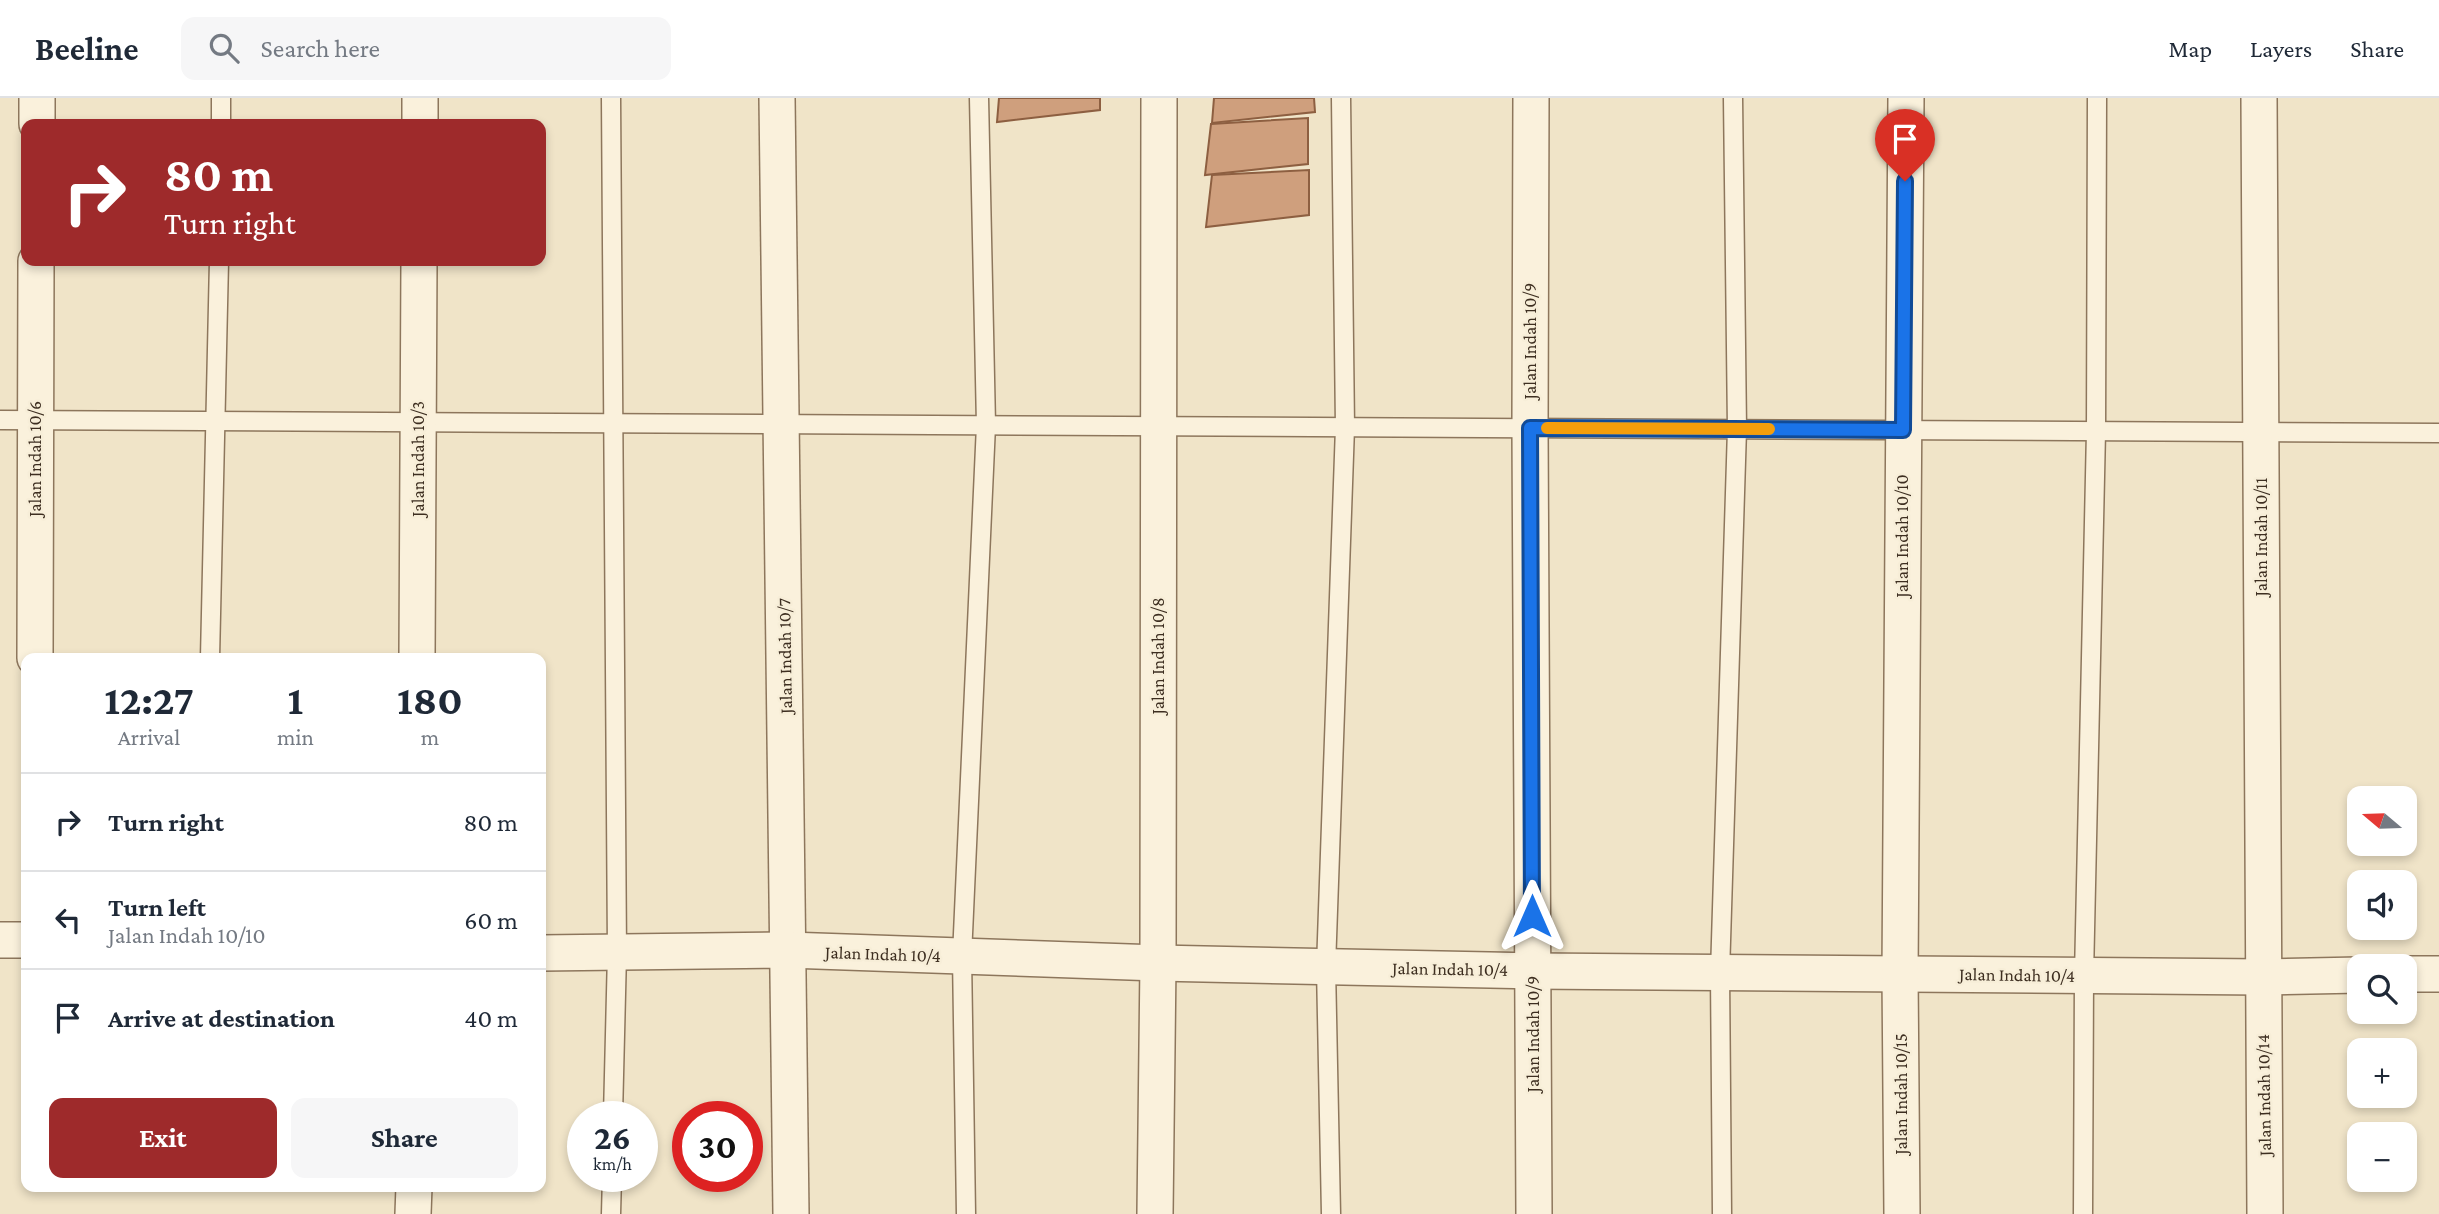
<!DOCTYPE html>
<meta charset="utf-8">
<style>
body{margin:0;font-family:"Crimson Pro",serif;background:#f6f6f7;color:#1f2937;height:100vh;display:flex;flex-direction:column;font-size:26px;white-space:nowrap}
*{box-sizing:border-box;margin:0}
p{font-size:23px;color:#747a83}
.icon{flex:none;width:38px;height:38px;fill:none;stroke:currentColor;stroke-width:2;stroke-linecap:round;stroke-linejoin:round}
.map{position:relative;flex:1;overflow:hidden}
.sheet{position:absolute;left:21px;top:555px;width:525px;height:539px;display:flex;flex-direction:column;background:#fff;border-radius:14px;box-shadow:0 4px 10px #0003}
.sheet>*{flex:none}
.hud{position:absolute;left:21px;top:21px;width:525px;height:147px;border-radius:14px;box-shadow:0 4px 10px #0003;background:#9e2a2b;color:#fff;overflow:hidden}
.needle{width:46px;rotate:289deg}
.fabs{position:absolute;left:2347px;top:688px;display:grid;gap:14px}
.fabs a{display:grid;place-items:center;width:70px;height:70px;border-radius:14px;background:#fff;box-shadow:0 4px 10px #0003;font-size:35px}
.speed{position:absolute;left:567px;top:1003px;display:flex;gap:14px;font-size:35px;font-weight:700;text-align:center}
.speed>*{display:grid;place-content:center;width:91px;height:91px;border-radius:50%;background:#fff;box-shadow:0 4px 10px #0003;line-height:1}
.speed small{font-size:18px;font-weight:400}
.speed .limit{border:10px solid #d22;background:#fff;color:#111}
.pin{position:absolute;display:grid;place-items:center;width:60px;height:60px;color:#fff;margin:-72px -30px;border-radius:50% 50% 50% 0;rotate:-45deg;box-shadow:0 0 7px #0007}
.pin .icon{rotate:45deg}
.me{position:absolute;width:77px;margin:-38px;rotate:0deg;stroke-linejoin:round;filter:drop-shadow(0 0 5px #0008)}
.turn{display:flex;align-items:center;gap:24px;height:147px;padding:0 28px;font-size:32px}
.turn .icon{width:91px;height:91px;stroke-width:2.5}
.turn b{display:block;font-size:49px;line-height:60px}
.eta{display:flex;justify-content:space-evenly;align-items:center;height:119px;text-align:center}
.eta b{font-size:42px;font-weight:700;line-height:49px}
.primary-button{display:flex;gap:14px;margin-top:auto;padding:14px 28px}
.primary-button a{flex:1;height:80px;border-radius:14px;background:#9e2a2b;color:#fff;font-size:28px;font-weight:700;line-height:80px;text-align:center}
.primary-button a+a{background:#f6f6f7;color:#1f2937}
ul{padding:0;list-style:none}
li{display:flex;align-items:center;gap:21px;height:98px;padding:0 28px;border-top:2px solid #e0e1e3}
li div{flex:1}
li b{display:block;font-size:26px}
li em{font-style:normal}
header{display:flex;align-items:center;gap:42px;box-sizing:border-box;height:98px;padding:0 35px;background:#fff;border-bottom:2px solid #e0e1e3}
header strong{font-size:33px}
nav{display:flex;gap:38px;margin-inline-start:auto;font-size:24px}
.search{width:490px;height:63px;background:#f6f6f7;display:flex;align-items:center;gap:18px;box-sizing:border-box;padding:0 24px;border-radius:14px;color:#747a83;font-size:26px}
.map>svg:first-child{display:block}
.building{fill:#cf9f7d;stroke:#8d5f41;stroke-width:2}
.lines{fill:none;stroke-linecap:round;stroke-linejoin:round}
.lane-casing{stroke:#8d765c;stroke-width:21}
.street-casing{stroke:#8d765c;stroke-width:38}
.lane{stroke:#faf1dc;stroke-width:18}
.street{stroke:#faf1dc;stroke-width:35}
.route-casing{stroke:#114b97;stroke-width:18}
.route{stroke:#1a73e8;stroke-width:12}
.slow{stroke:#f59e0b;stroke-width:12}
.labels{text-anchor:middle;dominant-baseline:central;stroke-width:5;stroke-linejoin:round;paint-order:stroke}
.street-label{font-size:18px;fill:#3d2e20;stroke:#f7eed8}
</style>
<header>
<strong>Beeline</strong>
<div class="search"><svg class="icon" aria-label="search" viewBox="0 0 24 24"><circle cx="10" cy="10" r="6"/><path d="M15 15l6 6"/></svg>Search here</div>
<nav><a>Map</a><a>Layers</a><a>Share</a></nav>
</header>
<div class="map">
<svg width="2439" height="1116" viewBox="0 0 2439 1116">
<rect width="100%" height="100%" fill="#f0e4c8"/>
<g class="building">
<path d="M999 0H1100V12L997 24Z"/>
<path d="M1214 0H1314L1315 14 1212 25Z"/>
<path d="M1308 20V66L1205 77 1211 26Z"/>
<path d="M1309 72V117L1206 129 1212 77Z"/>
</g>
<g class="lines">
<defs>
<g id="lane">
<path d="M611 0 617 855 613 1018"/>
<path d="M221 26V0"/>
<path d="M0 322 2439 335"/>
<path d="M210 560 219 163"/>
<path d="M611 1116 612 1078"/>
<path d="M966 1116 962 858 986 327 979 0"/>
<path d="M1331 1116 1326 869 1345 329 1341 0"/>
<path d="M1722 1116 1720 875 1737 331 1733 0"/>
<path d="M2083 1116 2084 878 2096 333 2097 0"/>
</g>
<g id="street">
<path d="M777 0 791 1116"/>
<path d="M1531 0 1530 330 1534 1116"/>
<path d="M2259 0 2265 1116"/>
<path d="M37 26V0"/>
<path d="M420 26V0"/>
<path d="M35 560 36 163"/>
<path d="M417 560 419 163"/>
<path d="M0 842H26"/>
<path d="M541 855 788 852 1158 865 1533 873 2263 879 2359 877"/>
<path d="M2404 876H2439"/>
<path d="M413 1116 414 1088"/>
<path d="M1155 1116 1158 865 1159 0"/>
<path d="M1902 1116 1900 876 1906 0"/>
</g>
</defs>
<use href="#lane" class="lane-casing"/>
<use href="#street" class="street-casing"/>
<use href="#lane" class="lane"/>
<use href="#street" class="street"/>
</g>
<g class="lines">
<defs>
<path id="route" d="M1532 818 1530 330 1903 332 1905 83"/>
</defs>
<use href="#route" class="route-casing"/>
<use href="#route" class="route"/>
<path class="slow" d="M1547 330 1769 331"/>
</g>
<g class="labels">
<g class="street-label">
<text transform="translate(1530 243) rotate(-90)">Jalan Indah 10/9</text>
<text transform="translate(35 361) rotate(-90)">Jalan Indah 10/6</text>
<text transform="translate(418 361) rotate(-90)">Jalan Indah 10/3</text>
<text transform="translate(1902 438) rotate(-90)">Jalan Indah 10/10</text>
<text transform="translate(2261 439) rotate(-90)">Jalan Indah 10/11</text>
<text transform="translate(785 558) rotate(-91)">Jalan Indah 10/7</text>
<text transform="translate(1158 558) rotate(-90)">Jalan Indah 10/8</text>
<text transform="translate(883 856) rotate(2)">Jalan Indah 10/4</text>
<text transform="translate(1450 871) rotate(1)">Jalan Indah 10/4</text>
<text transform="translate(2017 877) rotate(1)">Jalan Indah 10/4</text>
<text transform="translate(1533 936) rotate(-90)">Jalan Indah 10/9</text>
<text transform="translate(1901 996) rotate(-90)">Jalan Indah 10/15</text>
<text transform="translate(2264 997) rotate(-91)">Jalan Indah 10/14</text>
</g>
</g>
</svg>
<div class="fabs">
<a><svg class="needle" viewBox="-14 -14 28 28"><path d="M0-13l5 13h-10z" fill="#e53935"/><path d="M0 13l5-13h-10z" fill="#747a83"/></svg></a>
<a><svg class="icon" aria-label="sound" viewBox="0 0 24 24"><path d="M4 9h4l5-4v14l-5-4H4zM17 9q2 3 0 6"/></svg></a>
<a><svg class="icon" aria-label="search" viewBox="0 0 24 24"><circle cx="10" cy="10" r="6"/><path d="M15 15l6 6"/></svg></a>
<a>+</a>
<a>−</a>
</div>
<div class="speed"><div>26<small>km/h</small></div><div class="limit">30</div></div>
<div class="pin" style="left:1905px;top:83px;background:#d93025"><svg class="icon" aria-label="arrive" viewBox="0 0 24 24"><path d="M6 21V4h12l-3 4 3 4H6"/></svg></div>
<svg class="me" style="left:1532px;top:818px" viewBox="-20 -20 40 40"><path d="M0-17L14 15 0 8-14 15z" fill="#1a73e8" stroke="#fff" stroke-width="4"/></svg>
<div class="hud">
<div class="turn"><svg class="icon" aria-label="right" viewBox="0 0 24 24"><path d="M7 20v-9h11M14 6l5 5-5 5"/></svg><div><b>80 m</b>Turn right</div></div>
</div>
<section class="sheet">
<div class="eta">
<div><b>12:27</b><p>Arrival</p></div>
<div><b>1</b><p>min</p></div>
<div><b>180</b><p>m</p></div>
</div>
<ul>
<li><svg class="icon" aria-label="right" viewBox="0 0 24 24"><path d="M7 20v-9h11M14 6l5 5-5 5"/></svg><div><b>Turn right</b></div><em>80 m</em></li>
<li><svg class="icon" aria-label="left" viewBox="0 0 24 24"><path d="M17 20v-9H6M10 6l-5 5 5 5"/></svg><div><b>Turn left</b><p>Jalan Indah 10/10</p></div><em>60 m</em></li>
<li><svg class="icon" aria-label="arrive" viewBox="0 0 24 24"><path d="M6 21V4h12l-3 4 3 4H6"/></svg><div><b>Arrive at destination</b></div><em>40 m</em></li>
</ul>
<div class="primary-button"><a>Exit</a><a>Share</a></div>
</section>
</div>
